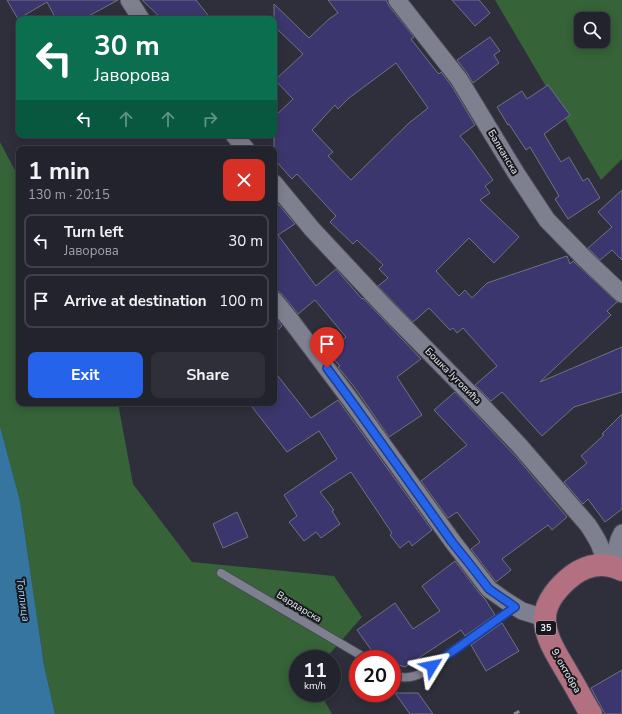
<!DOCTYPE html>
<meta charset="utf-8">
<style>
body{margin:0;font-family:"Nunito Sans",sans-serif;background:#2f2f39;color:#f1f3f6;height:100vh;display:flex;flex-direction:column;font-size:15px;white-space:nowrap}
*{box-sizing:border-box;margin:0}
p{font-size:13px;color:#a3a4aa}
.icon{flex:none;width:22px;height:22px;fill:none;stroke:currentColor;stroke-width:2;stroke-linecap:round;stroke-linejoin:round}
.map{position:relative;flex:1;overflow:hidden}
.sheet{position:absolute;left:16px;top:146px;width:261px;height:260px;display:flex;flex-direction:column;background:#23232d;border-radius:8px;box-shadow:0 2px 10px #0003,0 0 0 1px #404049}
.sheet>*{flex:none}
.top-card{position:absolute;left:16px;top:16px;width:261px;height:122px;border-radius:8px;box-shadow:0 2px 10px #0003,0 0 0 1px #404049;background:#0b6e4f;color:#fff;overflow:hidden}
.controls{position:absolute;left:574px;top:12px;display:grid;gap:8px}
.controls a{display:grid;place-items:center;width:36px;height:36px;border-radius:8px;background:#23232d;box-shadow:0 2px 10px #0003,0 0 0 1px #404049;font-size:20px}
.speed{position:absolute;left:289px;top:650px;display:flex;gap:8px;font-size:20px;font-weight:700;text-align:center}
.speed>*{display:grid;place-content:center;width:52px;height:52px;border-radius:50%;background:#23232d;box-shadow:0 2px 10px #0003,0 0 0 1px #404049;line-height:1}
.speed small{font-size:10px;font-weight:400}
.speed .limit{border:6px solid #d22;background:#fff;color:#111}
.pin{position:absolute;display:grid;place-items:center;width:34px;height:34px;color:#fff;margin:-41px -17px;border-radius:50% 50% 50% 0;rotate:-45deg;box-shadow:0 0 4px #0007}
.pin .icon{rotate:45deg}
.me{position:absolute;width:44px;margin:-22px;rotate:55deg;stroke-linejoin:round;filter:drop-shadow(0 0 3px #0008)}
.turn{display:flex;align-items:center;gap:14px;height:84px;padding:0 12px;font-size:18px}
.turn .icon{width:52px;height:52px;stroke-width:2.5}
.turn b{display:block;font-size:28px;line-height:34px}
.lanes{display:flex;align-items:center;height:38px;padding:0 12px;background:#0003;justify-content:center;gap:20px;direction:ltr}
.lanes .off{opacity:.35}
.round{display:grid;place-items:center;flex:none;width:42px;height:42px;border-radius:8px;background:#2f2f39}
.headline{display:flex;align-items:center;justify-content:space-between;height:68px;padding:0 12px}
h1{font-size:24px;font-weight:700;line-height:30px}
.action{display:flex;gap:8px;margin-top:auto;padding:8px 12px}
.action a{flex:1;height:46px;border-radius:8px;background:#2563eb;color:#fff;font-size:16px;font-weight:700;line-height:46px;text-align:center}
.action a+a{background:#2f2f39;color:#f1f3f6}
ul{padding:0;list-style:none}
li{display:flex;align-items:center;gap:12px;height:54px;margin:0 8px 6px;padding:0 4px;border:2px solid #404049;border-radius:8px}
li div{flex:1}
li b{display:block;font-size:15px}
li em{font-style:normal}
.map>svg:first-child{display:block}
.green{fill:#366338;fill-rule:evenodd}
.water{fill:#3675a0}
.building{fill:#3b376e;stroke:#707180;fill-rule:evenodd}
.lines{fill:none;stroke-linecap:round;stroke-linejoin:round}
.lane-casing{stroke:#4a4b56;stroke-width:10}
.street-casing{stroke:#4a4b56;stroke-width:19}
.primary-casing{stroke:#4a4b56;stroke-width:24}
.lane{stroke:#7f808f;stroke-width:8}
.street{stroke:#7f808f;stroke-width:17}
.primary{stroke:#b37081;stroke-width:22}
.rail{stroke:#878892;stroke-width:3;stroke-dasharray:6 3;stroke-linecap:butt}
.route-casing{stroke:#184099;stroke-width:10}
.route{stroke:#2563eb;stroke-width:7}
.labels{text-anchor:middle;dominant-baseline:central;stroke-width:4;stroke-linejoin:round;paint-order:stroke}
.shield{fill:#17181d;stroke:#adaeb5;stroke-width:1}
.shield-label{font-size:9px;font-weight:bold;fill:#edeef6}
.street-label{font-size:10px;fill:#edeef6;stroke:#17181d}
.water-label{font-size:11px;font-style:italic;fill:#9dcff4;stroke:#17181d}
</style>
<div class="map">
<svg width="622" height="714" viewBox="0 0 622 714">
<rect width="100%" height="100%" fill="#2f2f3c"/>
<g class="green">
<path d="M495 0H622V159L601 180ZM581 19H603V41H581Z"/>
<path d="M0 142 19 178V403H118L133 484 192 562 334 576 362 617 325 659H298V693H320L332 714H55L44 665 20 501 0 426Z"/>
</g>
<path class="water" d="M0 426 20 501 44 665 55 714H0Z"/>
<g class="building">
<path d="M7 0H118L83 19H56L47 2 18 19Z"/>
<path d="M142 0H196L211 19H162Z"/>
<path d="M328 0H386L389 6 414 37 411 39 437 72 439 74 441 72 451 85 475 125 460 136 470 148 493 180 485 186 490 193 480 200 519 237 494 263 469 238 436 271 459 296 465 290 472 298 487 283 567 256 570 264 573 261 617 302 607 311 611 315 540 382 622 347V392L574 407 542 436 502 392 491 401 475 385 497 366 463 328 457 333 453 328 450 330 429 308 413 322 378 286 388 278 379 269 383 265 357 240 353 244 330 222 336 216 297 174 292 179 274 159V117L293 99 275 80 303 54 274 26V4L309 38 329 19 338 13ZM396 63 428 108 409 123 351 180 328 156 333 152 312 130 335 105 338 109 349 98Z"/>
<path d="M452 0H479L490 13 475 26Z"/>
<path d="M490 37 500 51 494 55 499 63 473 83 467 73 457 60Z"/>
<path d="M548 85 570 115 544 134 561 162 569 157 583 181 588 178 600 198 568 219 555 199 559 196 530 147 526 150 509 124 508 125 497 107 522 91 527 99Z"/>
<path d="M622 190V260L612 250 600 260 588 248 612 227 598 212Z"/>
<path d="M274 199 295 224 278 235 316 286 336 269 362 299 363 298 421 359 397 377 422 415 389 437 355 388 338 367 340 366 328 353 346 337 315 300 298 314 282 294 278 291 274 290Z"/>
<path d="M274 316 282 326 274 333Z"/>
<path d="M274 371 311 418 338 400 432 530 412 546 409 541 400 548 390 535 392 533 351 472 320 492 334 510 332 511 340 524 321 538 316 532 304 541 289 522 297 516 284 495 337 459 319 431 287 452 249 403H274Z"/>
<path d="M455 392 518 459 549 496 567 517 552 530 548 525 502 559 511 570 496 582 471 549 480 542 457 512 448 518 421 481 467 445 434 410Z"/>
<path d="M622 414V509L605 522 588 499 583 504 564 482 587 463 581 456 604 435 602 434Z"/>
<path d="M237 512 248 537 223 548 213 524Z"/>
<path d="M455 561 481 595 485 599 495 615 465 636 461 630 405 667 392 663V659L377 658 357 630 395 603 413 629 440 611 422 586Z"/>
<path d="M502 623 519 651 486 671 471 645Z"/>
<path d="M622 670V714H605L591 688Z"/>
<path d="M395 693H418L433 714H410Z"/>
</g>
<g class="lines">
<defs>
<g id="lane">
<path d="M221 573 367 659"/>
<path d="M392 674C402 679 410 678 420 674L515 607"/>
</g>
<g id="street">
<path d="M129 0 141 19"/>
<path d="M397 0 459 79 516 173 547 220 585 259 622 294"/>
<path d="M234 135 246 149"/>
<path d="M274 183 312 229 383 305 484 408 519 445 588 525C597 539 603 548 605 565"/>
<path d="M274 300 292 322 352 402 453 542 489 589 506 601 522 611 545 618"/>
<path d="M615 567C615 556 616 543 622 533"/>
</g>
<path id="primary" d="M591 714C583 701 576 687 568 674 559 658 544 637 545 618 545 601 560 585 573 575 588 564 605 562 622 570"/>
</defs>
<use href="#lane" class="lane-casing"/>
<use href="#street" class="street-casing"/>
<use href="#primary" class="primary-casing"/>
<use href="#lane" class="lane"/>
<use href="#street" class="street"/>
<use href="#primary" class="primary"/>
<path class="rail" d="M514 714 520 711"/>
</g>
<g class="lines">
<defs>
<path id="route" d="M327 368 352 402 452 542 472 567 489 589 499 596 515 607 432 666"/>
</defs>
<use href="#route" class="route-casing"/>
<use href="#route" class="route"/>
</g>
<g class="labels">
<rect class="shield" x="536" y="621" width="20" height="14" rx="3"/>
<g class="shield-label">
<text x="546" y="628">35</text>
</g>
<g class="street-label">
<text transform="translate(503 152) rotate(59)">Балканска</text>
<text transform="translate(453 376) rotate(45)">Бошка Југовића</text>
<text transform="translate(299 607) rotate(31)">Вардарска</text>
<text transform="translate(566 671) rotate(60)">9. октобра</text>
</g>
<g class="water-label">
<text transform="translate(23 600) rotate(82)">Топлица</text>
</g>
</g>
</svg>
<div class="controls">
<a><svg class="icon" aria-label="search" viewBox="0 0 24 24"><circle cx="10" cy="10" r="6"/><path d="M15 15l6 6"/></svg></a>
</div>
<div class="speed"><div>11<small>km/h</small></div><div class="limit">20</div></div>
<div class="pin" style="left:327px;top:368px;background:#d93025"><svg class="icon" aria-label="arrive" viewBox="0 0 24 24"><path d="M6 21V4h12l-3 4 3 4H6"/></svg></div>
<svg class="me" style="left:432px;top:666px" viewBox="-20 -20 40 40"><path d="M0-17L14 15 0 8-14 15z" fill="#2563eb" stroke="#fff" stroke-width="4"/></svg>
<div class="top-card">
<div class="turn"><svg class="icon" aria-label="left" viewBox="0 0 24 24"><path d="M17 20v-9H6M10 6l-5 5 5 5"/></svg><div><b>30 m</b>Јаворова</div></div>
<div class="lanes"><svg class="icon" aria-label="left" viewBox="0 0 24 24"><path d="M17 20v-9H6M10 6l-5 5 5 5"/></svg><svg class="icon off" aria-label="ahead" viewBox="0 0 24 24"><path d="M12 20V5M6 11l6-6 6 6"/></svg><svg class="icon off" aria-label="ahead" viewBox="0 0 24 24"><path d="M12 20V5M6 11l6-6 6 6"/></svg><svg class="icon off" aria-label="right" viewBox="0 0 24 24"><path d="M7 20v-9h11M14 6l5 5-5 5"/></svg></div>
</div>
<section class="sheet">
<div class="headline"><div><h1>1 min</h1><p>130 m · 20:15</p></div><a class="round" style="background:#d93025;color:#fff"><svg class="icon" aria-label="close" viewBox="0 0 24 24"><path d="M6 6l12 12M18 6L6 18"/></svg></a></div>
<ul>
<li><svg class="icon" aria-label="left" viewBox="0 0 24 24"><path d="M17 20v-9H6M10 6l-5 5 5 5"/></svg><div><b>Turn left</b><p>Јаворова</p></div><em>30 m</em></li>
<li><svg class="icon" aria-label="arrive" viewBox="0 0 24 24"><path d="M6 21V4h12l-3 4 3 4H6"/></svg><div><b>Arrive at destination</b></div><em>100 m</em></li>
</ul>
<div class="action"><a>Exit</a><a>Share</a></div>
</section>
</div>
